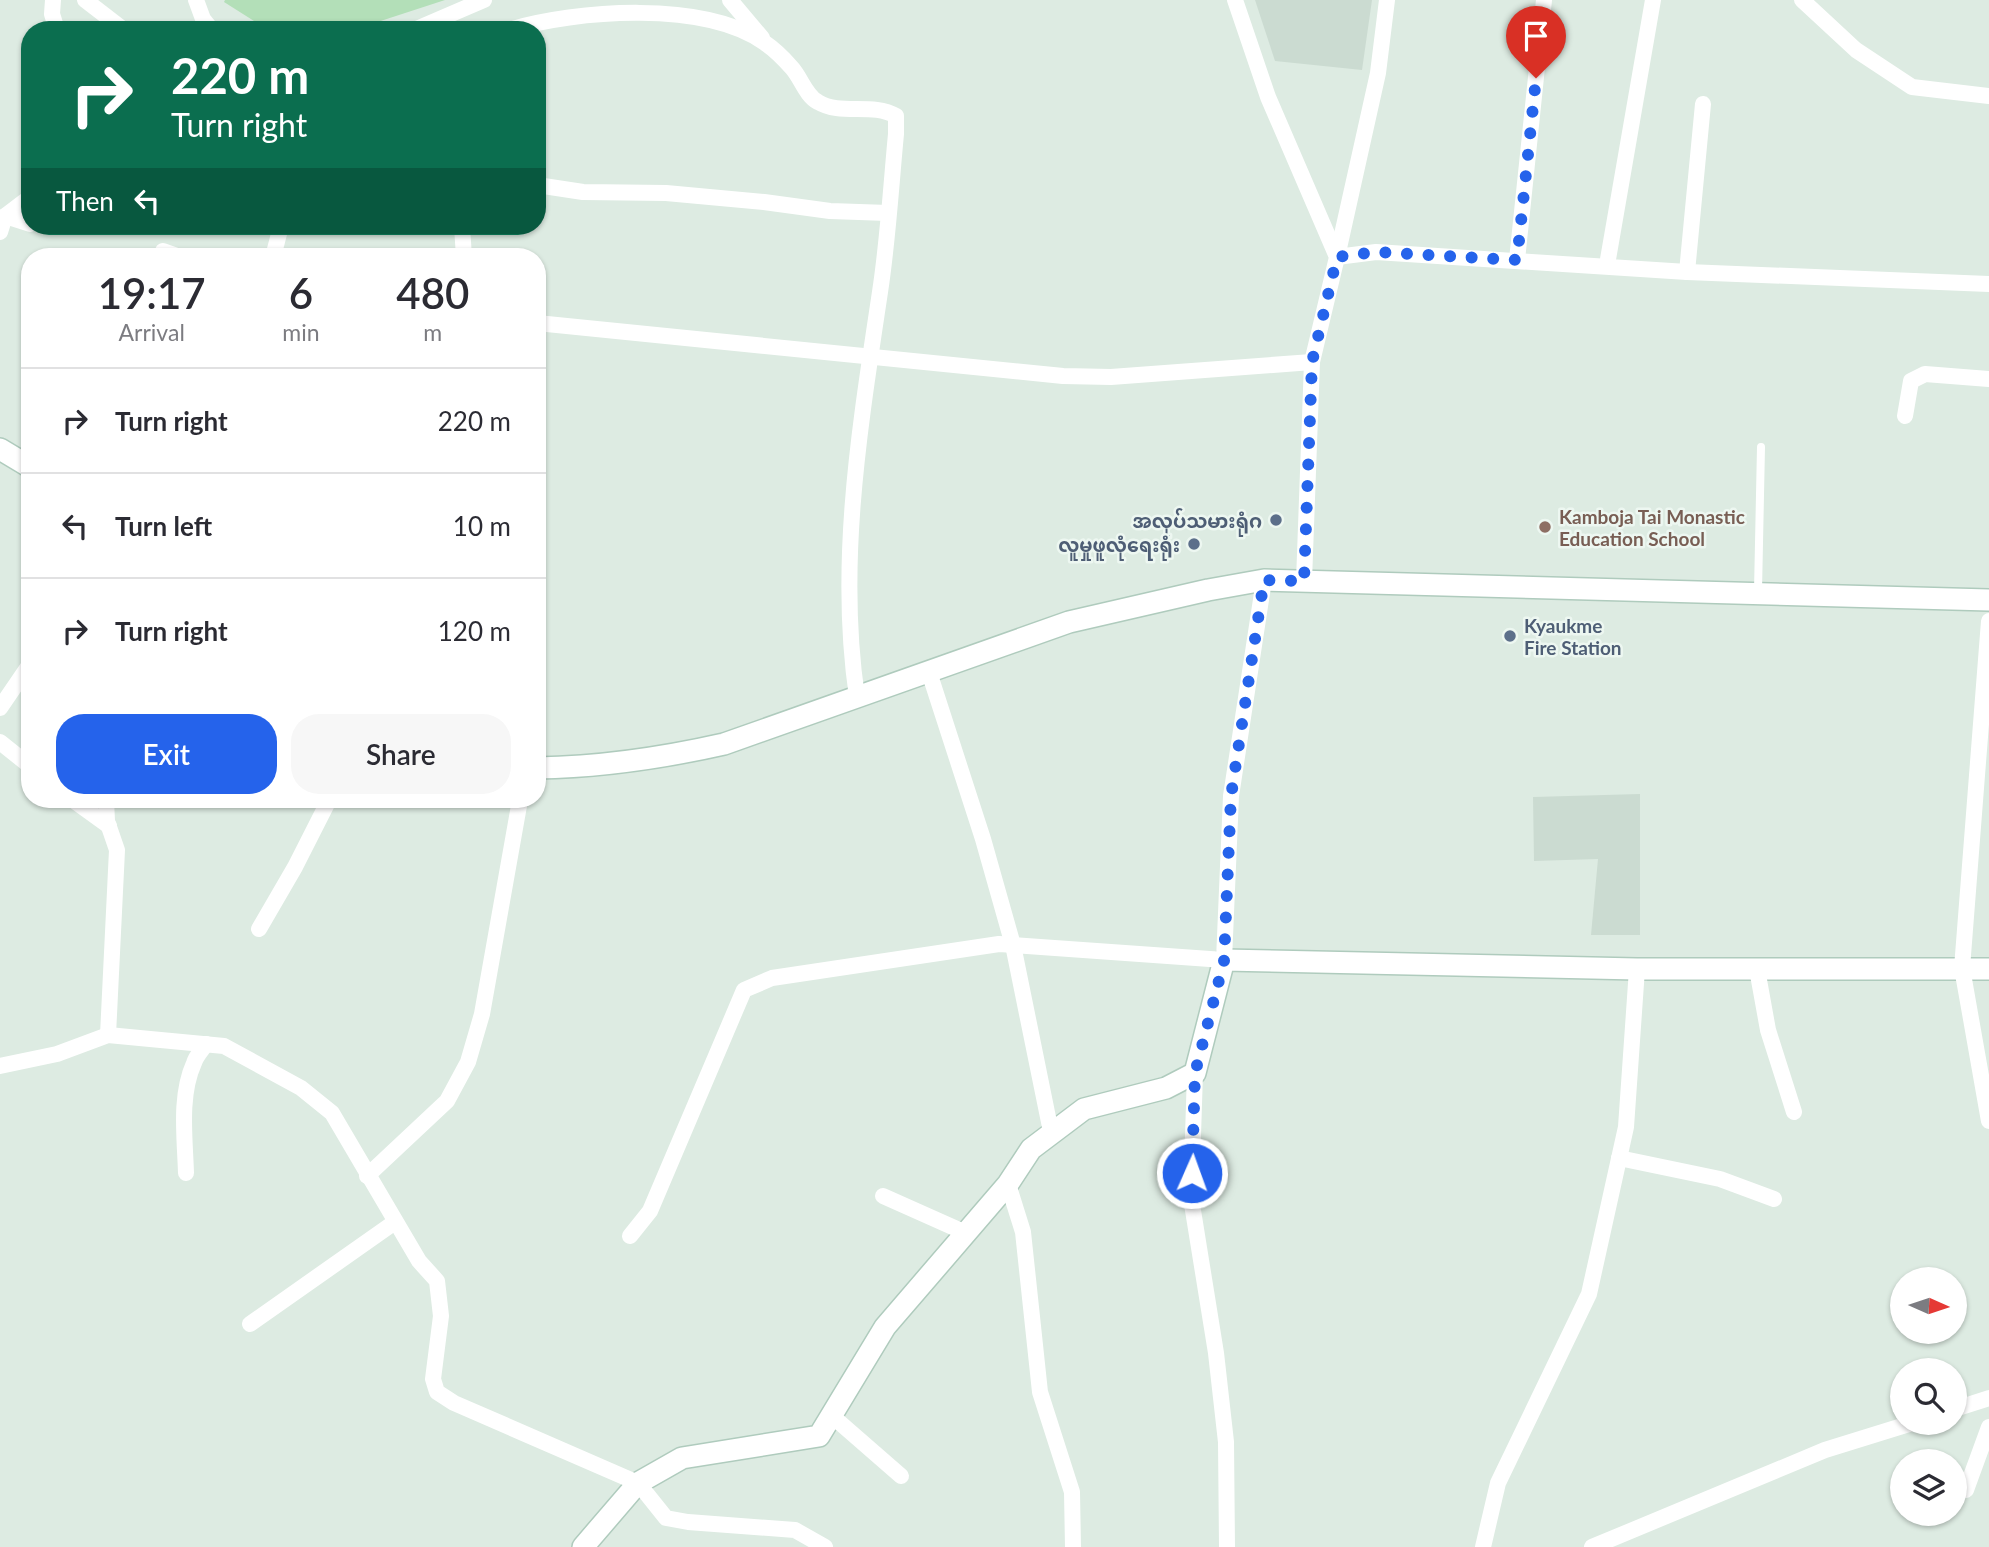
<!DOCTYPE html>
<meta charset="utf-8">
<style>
body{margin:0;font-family:Lato,"Noto Sans Myanmar",sans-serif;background:#f7f7f7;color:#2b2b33;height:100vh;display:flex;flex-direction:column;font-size:26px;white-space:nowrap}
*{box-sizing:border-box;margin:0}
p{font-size:23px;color:#7c7c81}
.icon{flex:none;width:38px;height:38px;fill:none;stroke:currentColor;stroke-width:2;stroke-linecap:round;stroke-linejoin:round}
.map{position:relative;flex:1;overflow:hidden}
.sheet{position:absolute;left:21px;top:248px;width:525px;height:560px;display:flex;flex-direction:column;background:#fff;border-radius:28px;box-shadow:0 2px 5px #0004}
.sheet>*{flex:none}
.top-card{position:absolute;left:21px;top:21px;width:525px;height:214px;border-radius:28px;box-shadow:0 2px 5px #0004;background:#0b6e4f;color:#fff;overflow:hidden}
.needle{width:46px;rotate:93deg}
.fabs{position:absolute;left:1890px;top:1267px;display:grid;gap:14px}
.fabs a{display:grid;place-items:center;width:77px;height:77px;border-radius:50%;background:#fff;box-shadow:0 2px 5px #0004;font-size:35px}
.pin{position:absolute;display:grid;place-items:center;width:60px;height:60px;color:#fff;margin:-72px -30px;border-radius:50% 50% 50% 0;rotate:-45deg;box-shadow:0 0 7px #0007}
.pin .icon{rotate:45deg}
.me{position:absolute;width:77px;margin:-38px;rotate:2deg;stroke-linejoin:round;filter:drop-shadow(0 0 5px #0008)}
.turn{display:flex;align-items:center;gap:24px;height:147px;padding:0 35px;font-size:32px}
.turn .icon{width:91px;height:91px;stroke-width:2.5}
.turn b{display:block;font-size:49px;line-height:60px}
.then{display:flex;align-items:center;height:66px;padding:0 35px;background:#0003;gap:14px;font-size:26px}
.eta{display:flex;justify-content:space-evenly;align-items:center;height:119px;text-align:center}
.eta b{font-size:42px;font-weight:600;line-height:49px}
.primary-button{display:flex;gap:14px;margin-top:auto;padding:14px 35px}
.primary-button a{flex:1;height:80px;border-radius:28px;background:#2563eb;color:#fff;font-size:28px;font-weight:600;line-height:80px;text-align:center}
.primary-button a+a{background:#f7f7f7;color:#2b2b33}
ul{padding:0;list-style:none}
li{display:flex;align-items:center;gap:21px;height:105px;padding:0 35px;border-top:2px solid #e1e1e2}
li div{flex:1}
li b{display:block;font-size:26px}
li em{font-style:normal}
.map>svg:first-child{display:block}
.built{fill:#cbdbd1}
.green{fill:#b3dfb8}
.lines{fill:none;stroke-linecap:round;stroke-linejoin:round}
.secondary-casing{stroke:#afcbbd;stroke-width:24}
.lane{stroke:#fff;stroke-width:8}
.street{stroke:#fff;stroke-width:16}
.secondary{stroke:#fff;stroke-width:21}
.route{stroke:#2563eb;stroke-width:12;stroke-dasharray:0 21.6}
.service-dot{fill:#5c6f8a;stroke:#edf7f1;stroke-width:2.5}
.education-dot{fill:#8d6e63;stroke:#edf7f1;stroke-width:2.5}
.labels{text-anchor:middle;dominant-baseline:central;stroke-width:5;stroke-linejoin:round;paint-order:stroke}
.education-label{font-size:19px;font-weight:bold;fill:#785e54;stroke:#edf7f1;text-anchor:start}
.service-label{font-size:19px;font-weight:bold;fill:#4e5e75;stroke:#edf7f1;text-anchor:end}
</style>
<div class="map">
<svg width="1989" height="1547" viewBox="0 0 1989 1547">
<rect width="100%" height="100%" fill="#ddebe2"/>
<g class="built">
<path d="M1255 0H1372L1362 70 1275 61Z"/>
<path d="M1640 794V935H1591L1598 859 1534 861 1533 797Z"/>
</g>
<path class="green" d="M225 0H445L353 30H268L224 2Z"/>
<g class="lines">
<defs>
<g id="secondary">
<path d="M0 449 30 467"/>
<path d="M537 768C601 767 662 758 724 744L1069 622 1208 590 1264 580 1989 600"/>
<path d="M583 1547 638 1483 682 1458 819 1436 885 1327 1008 1184 1031 1149 1084 1109 1166 1088 1195 1073 1224 960 1637 969H1989"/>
</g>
</defs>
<use href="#secondary" class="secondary-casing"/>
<path class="lane" d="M1758 591 1761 447"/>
<g class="street">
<path d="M53 0 52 14 57 30"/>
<path d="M85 0 124 30"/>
<path d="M196 0 203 19 212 30"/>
<path d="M730 0 762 38"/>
<path d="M1235 0 1268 97 1337 257 1312 362 1304 581"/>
<path d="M1387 0 1378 73 1337 257 1376 252 1687 272 1989 284"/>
<path d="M1802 0 1856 50 1912 87 1989 96"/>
<path d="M414 30 484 0"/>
<path d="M509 30C577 10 704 0 765 43 774 49 785 60 792 68 801 78 806 96 818 102 841 116 872 102 896 116V134C891 186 888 240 880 292 860 426 837 563 857 697"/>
<path d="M537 185 583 192 666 193 764 202 830 211 888 213"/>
<path d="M5 216 30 224"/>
<path d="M462 226 464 257"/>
<path d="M0 232 5 216 30 197"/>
<path d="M163 251 180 257"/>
<path d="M273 257 281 226"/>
<path d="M1517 260 1544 0"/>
<path d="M1607 265 1653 0"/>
<path d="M1687 272 1703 104"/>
<path d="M537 323 1063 376 1111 377 1312 362"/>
<path d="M1905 416 1911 381 1925 374 1989 379"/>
<path d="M1989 621 1962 968 1989 1121"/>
<path d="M929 672 983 839 1013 945 1051 1132"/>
<path d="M0 708 30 664"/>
<path d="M0 742 30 766"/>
<path d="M73 800 109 826"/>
<path d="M106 800 107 821 117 850 108 1035"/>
<path d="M259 929 295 867 329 800"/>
<path d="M1757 969 1768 1030 1794 1112"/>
<path d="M0 1066 57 1054 108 1035 224 1046 301 1088 332 1113 419 1261 437 1281 441 1316 433 1379 437 1392 454 1403 638 1483 666 1518 688 1522 795 1530 825 1547"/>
<path d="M1195 1073 1191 1198 1216 1353 1226 1442 1227 1547"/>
<path d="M1619 1158 1720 1179 1774 1199"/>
<path d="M186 1173C185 1138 179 1096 194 1063 196 1056 202 1050 206 1044"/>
<path d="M367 1176 447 1101 468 1062 482 1014 520 800"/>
<path d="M1008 1184 1023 1232 1040 1392 1072 1492 1073 1547"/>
<path d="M883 1196 966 1233"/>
<path d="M630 1236 650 1211 744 990 772 978 999 944 1224 960 1231 796 1264 580"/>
<path d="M250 1324 395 1222"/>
<path d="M1955 1409 1989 1398"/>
<path d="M831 1415 901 1476"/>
<path d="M1966 1490 1989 1427"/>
<path d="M1483 1547 1498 1483 1589 1294 1626 1127 1637 969"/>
<path d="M1592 1547 1825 1450 1912 1423"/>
</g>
<use href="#secondary" class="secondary"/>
</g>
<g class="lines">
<path class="route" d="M1192 1173 1195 1073 1224 961 1231 796 1264 580 1304 581 1312 362 1337 257 1376 252 1517 260 1536 78"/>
</g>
<g class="service-dot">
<circle cx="1276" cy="520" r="7"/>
<circle cx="1194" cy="544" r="7"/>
<circle cx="1510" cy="636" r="7"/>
</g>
<circle class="education-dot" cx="1545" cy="527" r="7"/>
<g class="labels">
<g class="education-label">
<text x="1559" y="516">Kamboja Tai Monastic<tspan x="1559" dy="22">Education School</tspan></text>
</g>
<g class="service-label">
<text x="1262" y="520">အလုပ်သမားရုံဂ</text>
<text x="1180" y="544">လူမှုဖူလုံရေးရုံး</text>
<text x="1524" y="625" text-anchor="start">Kyaukme<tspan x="1524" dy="22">Fire Station</tspan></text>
</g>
</g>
</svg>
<div class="fabs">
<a><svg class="needle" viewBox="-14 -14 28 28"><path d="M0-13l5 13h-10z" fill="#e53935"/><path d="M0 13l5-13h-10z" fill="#7c7c81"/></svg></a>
<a><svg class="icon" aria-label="search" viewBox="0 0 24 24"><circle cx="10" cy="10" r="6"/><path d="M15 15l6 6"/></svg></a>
<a><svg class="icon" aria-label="layers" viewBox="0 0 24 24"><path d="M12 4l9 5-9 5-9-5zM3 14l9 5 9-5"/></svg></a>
</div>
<div class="pin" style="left:1536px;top:78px;background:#d93025"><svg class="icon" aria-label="arrive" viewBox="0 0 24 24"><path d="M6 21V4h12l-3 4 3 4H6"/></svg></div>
<svg class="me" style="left:1192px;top:1173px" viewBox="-20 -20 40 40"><circle r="17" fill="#2563eb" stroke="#fff" stroke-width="3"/><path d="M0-11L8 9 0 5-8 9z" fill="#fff"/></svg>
<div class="top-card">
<div class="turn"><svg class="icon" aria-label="right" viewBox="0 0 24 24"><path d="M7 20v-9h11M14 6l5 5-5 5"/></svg><div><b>220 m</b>Turn right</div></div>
<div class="then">Then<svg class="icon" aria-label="left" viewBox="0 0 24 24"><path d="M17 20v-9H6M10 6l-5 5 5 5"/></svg></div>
</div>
<section class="sheet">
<div class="eta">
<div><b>19:17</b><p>Arrival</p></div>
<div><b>6</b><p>min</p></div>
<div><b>480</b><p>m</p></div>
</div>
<ul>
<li><svg class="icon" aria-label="right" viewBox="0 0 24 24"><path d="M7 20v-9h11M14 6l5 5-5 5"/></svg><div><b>Turn right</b></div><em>220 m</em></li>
<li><svg class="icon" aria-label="left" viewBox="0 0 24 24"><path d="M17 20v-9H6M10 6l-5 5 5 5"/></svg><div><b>Turn left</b></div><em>10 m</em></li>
<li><svg class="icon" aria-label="right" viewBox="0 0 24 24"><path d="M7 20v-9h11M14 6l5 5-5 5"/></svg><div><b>Turn right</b></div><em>120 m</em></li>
</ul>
<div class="primary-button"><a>Exit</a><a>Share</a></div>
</section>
</div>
